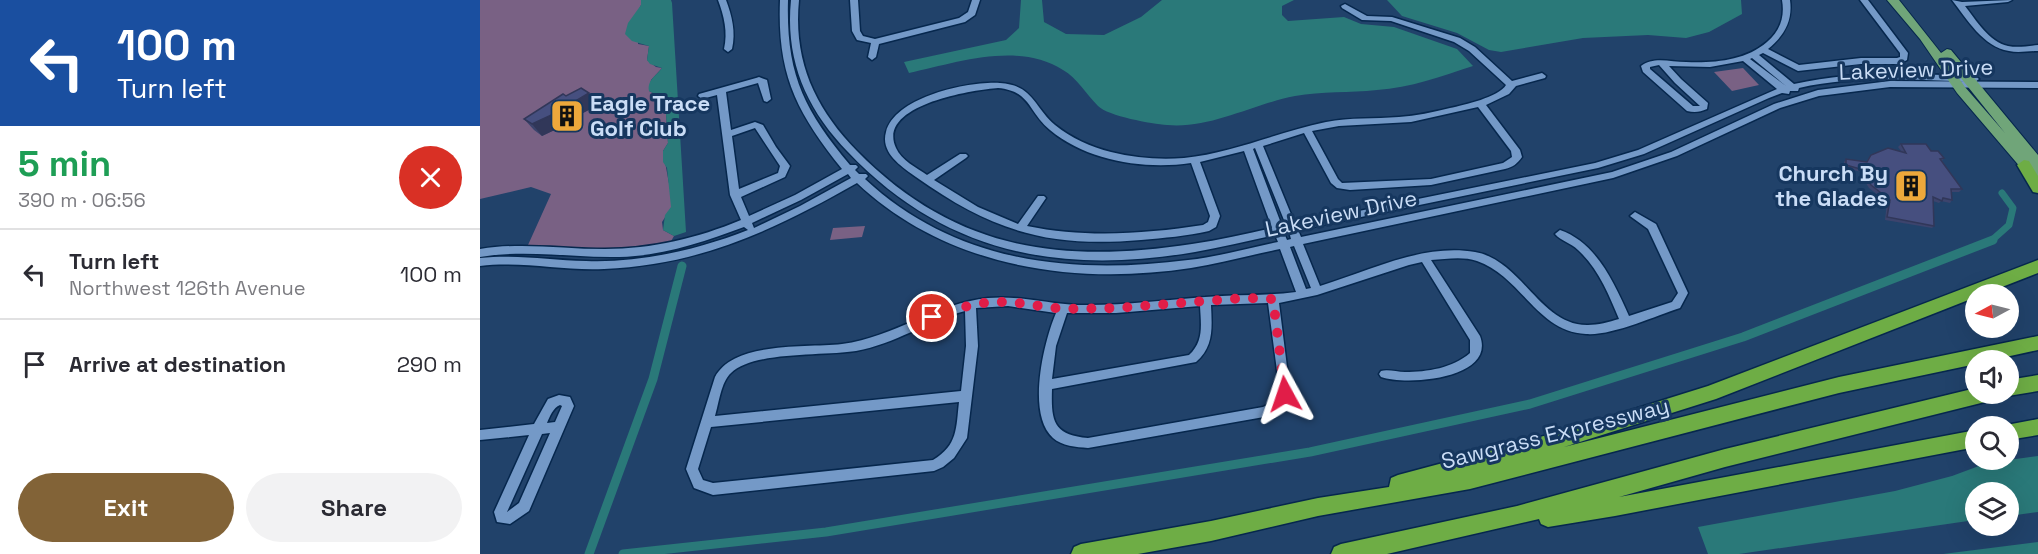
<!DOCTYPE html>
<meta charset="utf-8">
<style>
body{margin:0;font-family:"Space Grotesk",sans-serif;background:#f2f2f3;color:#2b2b33;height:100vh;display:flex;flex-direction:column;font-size:22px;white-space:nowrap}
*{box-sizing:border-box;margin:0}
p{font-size:20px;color:#7c7c81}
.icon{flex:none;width:33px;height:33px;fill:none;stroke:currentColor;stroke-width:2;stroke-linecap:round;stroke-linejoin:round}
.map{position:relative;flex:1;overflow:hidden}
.panel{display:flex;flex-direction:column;background:#fff;width:480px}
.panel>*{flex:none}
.top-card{background:#1a4fa0;color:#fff;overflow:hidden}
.needle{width:39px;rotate:263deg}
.fabs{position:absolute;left:1485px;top:284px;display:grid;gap:12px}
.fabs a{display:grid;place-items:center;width:54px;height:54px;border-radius:50%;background:#fff;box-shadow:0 6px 24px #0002;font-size:30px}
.pin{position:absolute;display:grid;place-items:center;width:51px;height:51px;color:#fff;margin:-26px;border:3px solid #fff;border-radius:50%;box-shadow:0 2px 6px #0007}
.me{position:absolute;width:66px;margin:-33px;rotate:355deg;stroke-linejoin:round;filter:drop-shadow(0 0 4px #0008)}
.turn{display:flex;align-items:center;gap:21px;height:126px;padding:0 18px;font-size:27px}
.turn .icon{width:78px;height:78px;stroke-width:2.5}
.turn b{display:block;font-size:42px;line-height:51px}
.round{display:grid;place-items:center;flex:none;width:63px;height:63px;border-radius:32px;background:#f2f2f3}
.headline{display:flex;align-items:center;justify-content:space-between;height:102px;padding:0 18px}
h1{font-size:36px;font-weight:800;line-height:45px;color:#1e9e55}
.cta{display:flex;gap:12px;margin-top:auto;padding:12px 18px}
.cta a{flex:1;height:69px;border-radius:36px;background:#826337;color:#fff;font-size:24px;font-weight:800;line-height:69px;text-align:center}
.cta a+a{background:#f2f2f3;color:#2b2b33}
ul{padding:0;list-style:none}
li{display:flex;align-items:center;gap:18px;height:90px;padding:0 18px;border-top:2px solid #e1e1e2}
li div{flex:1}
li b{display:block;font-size:22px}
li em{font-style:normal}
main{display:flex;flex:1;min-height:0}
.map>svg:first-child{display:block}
.green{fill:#796184}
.water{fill:#2a7979}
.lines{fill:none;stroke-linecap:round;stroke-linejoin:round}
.canal-far1{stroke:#2a7979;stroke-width:7}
.canal{stroke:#2a7979;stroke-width:9}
.minor-casing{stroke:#06274d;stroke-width:3}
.major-casing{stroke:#06274d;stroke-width:2}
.highway-casing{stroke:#06274d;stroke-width:3}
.minor{fill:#7499c7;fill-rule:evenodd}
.major{fill:#70a579;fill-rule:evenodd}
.highway{fill:#6ead45;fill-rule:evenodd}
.wall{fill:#3c446d}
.shaded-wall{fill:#313759}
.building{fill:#464f7f;stroke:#313759;stroke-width:1.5}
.route{stroke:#e11d48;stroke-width:10;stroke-dasharray:0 18}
.labels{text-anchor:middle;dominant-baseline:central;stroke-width:6;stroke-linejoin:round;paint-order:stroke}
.street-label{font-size:22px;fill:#caddf6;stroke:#16375f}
.poi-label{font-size:22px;font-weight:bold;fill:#caddf6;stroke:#16375f;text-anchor:start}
</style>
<main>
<section class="panel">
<div class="top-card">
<div class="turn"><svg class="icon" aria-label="left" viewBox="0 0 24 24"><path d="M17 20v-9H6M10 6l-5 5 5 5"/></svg><div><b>100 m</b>Turn left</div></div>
</div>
<div class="headline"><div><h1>5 min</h1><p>390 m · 06:56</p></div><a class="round" style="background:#d93025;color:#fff"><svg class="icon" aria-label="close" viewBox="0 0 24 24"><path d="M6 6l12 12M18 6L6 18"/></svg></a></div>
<ul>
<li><svg class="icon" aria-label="left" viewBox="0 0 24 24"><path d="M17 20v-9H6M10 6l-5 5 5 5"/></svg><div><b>Turn left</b><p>Northwest 126th Avenue</p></div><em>100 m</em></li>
<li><svg class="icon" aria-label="arrive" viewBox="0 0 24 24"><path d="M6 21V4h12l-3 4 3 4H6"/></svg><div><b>Arrive at destination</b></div><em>290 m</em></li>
</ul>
<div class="cta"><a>Exit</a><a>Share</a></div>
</section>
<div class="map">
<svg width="1558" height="554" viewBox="0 0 1558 554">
<rect width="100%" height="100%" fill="#21426a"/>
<g class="green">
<path d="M0 0H161V5L158 11V44L169 46 167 60 176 67 182 68 171 80 169 91 185 99 188 143 183 151 192 200 191 208 182 222 183 230 194 236 190 243 97 252 48 245 71 194 51 187 0 199Z"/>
<path d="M1263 68 1279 85 1252 91 1234 72Z"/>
<path d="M385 226 382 237 350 240 353 228Z"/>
</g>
<g class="water">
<path d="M161 0H191L192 3 206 232 194 236 183 230 185 215 191 207 187 168 183 162V151L188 143 185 99 169 91C167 80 176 76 182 68L170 64 167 60 169 46 152 41 145 34 148 23 161 5Z"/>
<path d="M541 0H562L564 22 586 34 624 35 661 17 682 0H814L802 6V15L808 21 864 17 881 24 914 27 977 49 993 66C962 76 930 88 897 90 869 93 842 91 815 96 773 104 731 129 687 125 672 124 628 116 618 106 606 94 597 78 583 70 538 41 476 63 429 73L424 62 526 40 539 28Z"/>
<path d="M907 0H1261L1262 14 1229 32 1206 38 1168 35 1103 38 1021 52 1009 50 977 33 922 16Z"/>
<path d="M1558 456V512L1529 516 1528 492H1496L1495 520 1259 554H1228L1218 527 1415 491 1472 476 1507 463Z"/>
<path d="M1558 542V554H1463Z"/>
</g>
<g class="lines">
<path class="canal-far1" d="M1511 241 1529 225 1533 208 1522 193"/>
<g class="canal">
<path d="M109 554 173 379 202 266"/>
<path d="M143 554 346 532 830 452 1050 404 1263 337 1513 240"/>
</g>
<defs>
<g id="minor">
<path d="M238 0H246C252 16 256 32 252 49L248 52 244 49C248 32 244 16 238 0Z"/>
<path d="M300 0H308C306 73 323 109 370 165H376L378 167 375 170 379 174H386L388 176 385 179C475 263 591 275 708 260 738 257 768 248 798 242L795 235C768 241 742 247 715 252 580 275 465 254 368 152 326 109 305 60 311 0H319C313 61 335 108 377 151 474 250 580 264 712 244 739 240 766 234 792 228L764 151 720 162 740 216 736 227 729 231C707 236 684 238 661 240 568 248 512 231 436 177 422 167 400 153 406 132 415 97 488 81 520 83 553 85 554 107 575 125 591 138 611 147 631 152 655 158 680 160 704 158 753 153 798 132 846 122 870 117 895 119 919 117 936 116 953 112 970 108 984 105 1019 97 1026 85L989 51 974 42 911 21 882 20 862 8 861 6 865 4 887 16 912 17 980 38 995 47 1032 81 1062 73 1066 76 1065 78 1036 86 1029 94 1006 105 1040 150 1042 157C1037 164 1033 167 1025 169L951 185 870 190 857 188 851 183 824 133 783 146 815 224 1115 163 1158 150 1297 89 1263 61 1230 67 1189 66 1201 79 1228 103 1227 109C1220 112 1215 113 1207 111L1163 72 1161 66C1173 56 1191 62 1206 62 1234 63 1265 61 1287 42 1300 31 1305 17 1302 0H1310C1313 21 1304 36 1288 49L1319 65 1381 58H1417L1420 57V53L1380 0H1388L1428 53 1427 60 1419 64H1381L1318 71 1283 53 1279 55 1314 84C1374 70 1434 74 1495 76L1499 79 1495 82C1436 80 1377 75 1319 88L1318 91H1310L1309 94 1302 93 1289 98 1164 154 1118 168 818 230 821 237 1132 172 1191 152 1294 104 1338 90 1410 81 1558 82V88L1410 87 1339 96 1300 108 1197 156 1133 178 823 244 840 286C889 271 943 243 995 252 1042 260 1060 326 1108 325 1118 325 1129 322 1139 319 1129 295 1118 268 1098 250 1091 243 1081 241 1075 234L1080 230C1117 243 1134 283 1149 316L1192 302 1198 293 1168 229 1150 216 1155 212 1176 224 1208 293 1200 308C1175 316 1132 336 1106 334 1057 332 1041 276 997 261 983 256 966 259 951 260L1000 336C1016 379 927 386 901 377L899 374 901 371C908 369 917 372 925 372 947 372 973 368 990 353V340L942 262 929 265 837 295 799 303 810 391 805 403 800 409 784 417 608 448C596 447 582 446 573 438 546 414 564 341 576 313L528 306 496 308 498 346 487 438 474 458 463 467 454 471 233 495 214 488 206 469 235 377C254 341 326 348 362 344 415 337 456 303 508 298 538 295 568 304 598 305 641 306 683 300 725 297 756 294 786 296 816 292L800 249C771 255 741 263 711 268 593 286 466 267 377 183 294 230 221 265 124 269 82 271 42 261 0 266V258C36 254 70 260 106 261 160 263 217 250 268 230L264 227C224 242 182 256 139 257 92 258 47 249 0 257V249C42 242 83 249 125 249 172 249 218 238 261 220L250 195 237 95 222 99 218 96 219 94 276 78 279 77 287 80 291 99 287 102 284 101 278 83 246 92 251 130 275 122 283 125 296 147 310 166 305 177 261 197 269 216 315 195 362 169C316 112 297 74 300 0ZM1272 58 1306 86 1270 59ZM1179 65 1195 83 1220 106H1213L1170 69V67ZM518 88C551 91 548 112 570 130 607 161 665 170 711 163L730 216 728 222 723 225C664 234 605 238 547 226L566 198 564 196H558L538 224 498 207 454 180 486 158 488 156 486 154H480L447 175C437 168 421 160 416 148 396 105 492 90 518 88ZM998 107 1031 151 1032 157 1023 163 951 179 862 183 858 179 832 131 859 126 931 122ZM275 128 300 166 298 173 259 189 252 136ZM775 148 806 225 802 226 773 149ZM368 174 371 178 320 206 274 228 272 223 321 200ZM809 232 811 239 807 240 804 233ZM814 246 831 288 826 289 810 247ZM788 303 799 386C798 397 793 402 783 407L608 438C573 435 571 421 572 389L716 362C734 346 732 328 731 305ZM720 306C721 325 724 341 709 355L572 379 576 346 587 313H636ZM485 311 486 346 481 391 235 416C239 403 241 382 251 373 273 351 345 356 376 351 415 344 447 321 485 311ZM479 402C476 428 478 445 453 460L233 483 223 480 218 469 231 427Z"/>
<path d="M370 0H378L380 31 383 36 395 39 479 18 488 12 492 0H500L495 15 485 22 399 44 396 57 392 60 388 57 391 43 377 40 372 31Z"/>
<path d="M1472 0 1482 2 1532 0 1528 2 1485 6C1496 20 1509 42 1528 46 1538 48 1548 46 1558 45V51C1548 51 1538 53 1529 51 1503 47 1487 19 1472 0Z"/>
<path d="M79 395 90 397 94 406 49 511 30 524 17 522 14 512 49 435 0 440V430L54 424 68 399ZM80 405 82 406 75 422 67 423C70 416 73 408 80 405ZM70 433 39 503 27 512 62 434Z"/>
</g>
<path id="major" d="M1407 0H1419L1461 53 1467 49 1471 50 1558 155V184L1553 182 1477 93 1440 39ZM1464 57 1525 133 1485 87Z"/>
<g id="highway">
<path d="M1544 160 1549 161 1558 176V193L1553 192 1537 165Z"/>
<path d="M1558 260V273L1504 294H1496V297L1236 399 1084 447 1359 377 1558 336V350L1512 360H1496V364L1359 393 990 489 838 516 731 541 658 554H591L594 547 601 544 731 521 838 498 909 487 911 478 918 475 1097 427 1228 386Z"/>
<path d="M1558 375V391L1528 396 1522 394 1528 393V380Z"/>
<path d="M1496 388V393H1518L1515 399 1509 401 1245 467 1139 497 1496 430V447L1135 516 1068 527 1061 524 1059 519 907 554H851L854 547 861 544 1037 506 1245 449Z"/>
<path d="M1558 419V435L1528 440V426H1521Z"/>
</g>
</defs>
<use href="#minor" class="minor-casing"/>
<use href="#major" class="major-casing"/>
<use href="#highway" class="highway-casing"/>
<use href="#minor" class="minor"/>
<use href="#major" class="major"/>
<use href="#highway" class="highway"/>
</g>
<g class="wall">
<path d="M86 96 118 105 103 113 97 118 99 120 89 125 87 124 62 136 54 130 44 119Z"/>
<path d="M1421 144 1451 151 1464 158 1462 161 1482 189 1479 192H1471L1472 200 1470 203 1461 201 1459 203 1453 201 1454 226 1452 228 1405 220 1407 202 1389 188 1382 177V172L1364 168V162L1366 159 1386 162 1391 155 1421 151 1418 147Z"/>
</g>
<g class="shaded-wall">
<path d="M109 93 118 105 103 113 97 118 99 120 89 125 80 114 94 102Z"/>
<path d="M78 112 87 124 62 136 52 124Z"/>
</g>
<g class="building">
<path d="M101 88 109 93 94 102 87 107 89 109 80 114 78 112 52 124 44 119 83 94 86 96Z"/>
<path d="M1421 144H1446L1451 151H1458L1464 158 1460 159 1482 189H1471L1472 200 1463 198 1462 201 1453 197 1454 226 1407 217 1410 200 1391 185 1384 174V170L1366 165V159L1387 162 1391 155 1408 148 1426 153Z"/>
</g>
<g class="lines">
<path class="route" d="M452 317 473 309 509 302H530L583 309 637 308 765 298 793 299 805 394"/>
</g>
<defs>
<symbol id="building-square" viewBox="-11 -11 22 22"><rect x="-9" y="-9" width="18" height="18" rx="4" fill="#eda83b" stroke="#16375f"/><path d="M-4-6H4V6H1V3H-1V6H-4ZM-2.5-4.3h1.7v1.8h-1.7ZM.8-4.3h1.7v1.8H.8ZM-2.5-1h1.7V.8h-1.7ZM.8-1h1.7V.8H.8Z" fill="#111"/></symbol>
</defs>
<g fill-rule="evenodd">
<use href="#building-square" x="68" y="97" width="38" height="38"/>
<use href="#building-square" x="1412" y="167" width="38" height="38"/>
</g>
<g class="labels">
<g class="street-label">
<text transform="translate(1436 69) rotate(-2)">Lakeview Drive</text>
<text transform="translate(861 213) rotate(-12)">Lakeview Drive</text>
<text transform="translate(1075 433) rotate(-14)">Sawgrass Expressway</text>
</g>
<g class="poi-label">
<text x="110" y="103">Eagle Trace<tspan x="110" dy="25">Golf Club</tspan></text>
<text x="1408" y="173" text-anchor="end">Church By<tspan x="1408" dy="25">the Glades</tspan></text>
</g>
</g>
</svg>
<div class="fabs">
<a><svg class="needle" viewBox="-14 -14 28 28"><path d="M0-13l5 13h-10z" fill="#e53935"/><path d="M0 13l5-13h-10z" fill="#7c7c81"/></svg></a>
<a><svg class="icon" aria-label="sound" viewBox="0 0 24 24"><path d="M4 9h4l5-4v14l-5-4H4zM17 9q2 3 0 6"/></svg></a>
<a><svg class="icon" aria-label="search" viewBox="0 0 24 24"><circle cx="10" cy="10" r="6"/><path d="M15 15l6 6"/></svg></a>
<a><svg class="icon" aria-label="layers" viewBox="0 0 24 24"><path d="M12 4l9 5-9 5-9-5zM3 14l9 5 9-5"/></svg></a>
</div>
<div class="pin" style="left:452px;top:317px;background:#d93025"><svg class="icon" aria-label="arrive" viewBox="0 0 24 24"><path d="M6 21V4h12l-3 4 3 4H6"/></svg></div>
<svg class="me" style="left:805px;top:394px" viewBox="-20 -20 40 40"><path d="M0-17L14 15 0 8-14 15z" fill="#e11d48" stroke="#fff" stroke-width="4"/></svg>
</div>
</main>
